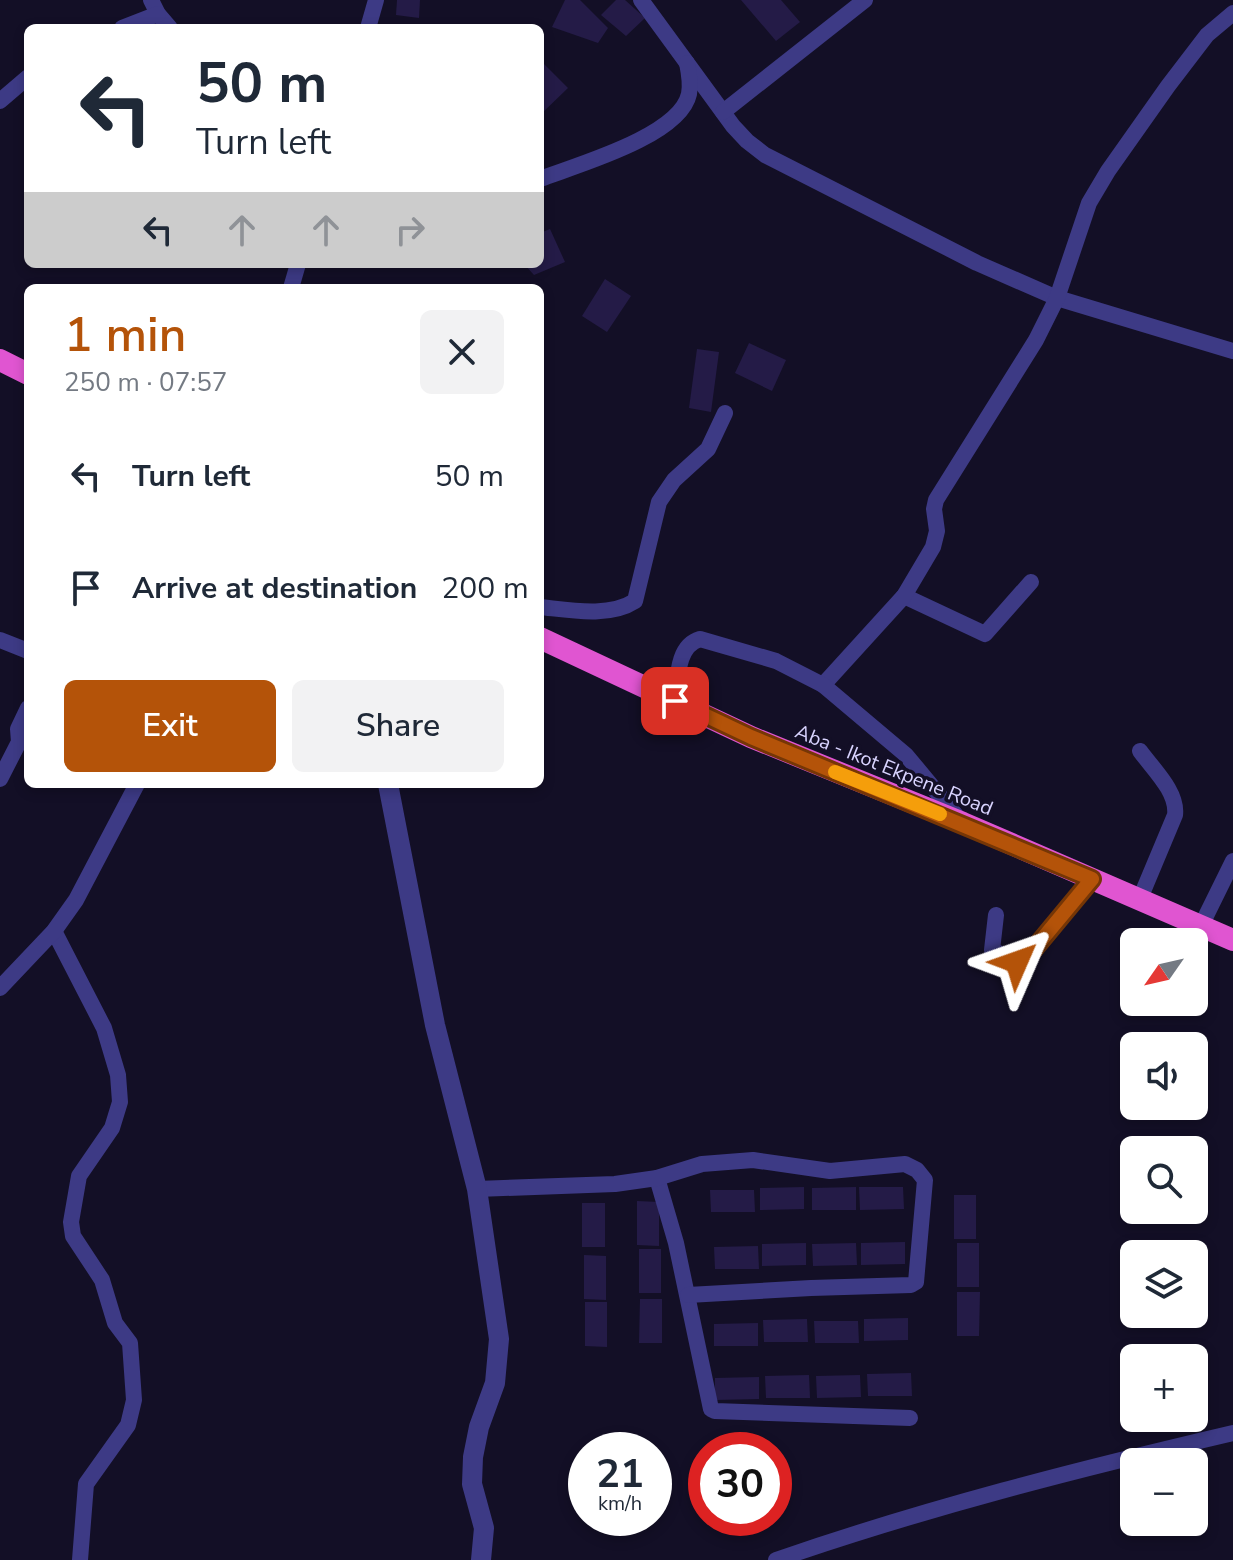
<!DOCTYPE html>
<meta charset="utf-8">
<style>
body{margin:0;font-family:"Nunito Sans",sans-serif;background:#f2f2f3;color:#1f2937;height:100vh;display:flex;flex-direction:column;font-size:30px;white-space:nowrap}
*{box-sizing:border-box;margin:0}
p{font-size:26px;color:#747a83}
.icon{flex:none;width:44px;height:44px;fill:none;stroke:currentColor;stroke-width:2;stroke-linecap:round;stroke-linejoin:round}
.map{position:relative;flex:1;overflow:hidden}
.panel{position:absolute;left:24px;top:284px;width:520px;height:504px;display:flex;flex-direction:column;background:#fff;border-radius:12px;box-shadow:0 4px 12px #0003}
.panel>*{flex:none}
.banner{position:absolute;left:24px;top:24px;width:520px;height:244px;border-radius:12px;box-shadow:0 4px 12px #0003;background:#fff;color:#1f2937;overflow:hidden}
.needle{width:52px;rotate:236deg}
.tools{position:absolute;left:1120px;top:928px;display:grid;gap:16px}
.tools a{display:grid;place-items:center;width:88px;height:88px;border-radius:12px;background:#fff;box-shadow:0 4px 12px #0003;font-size:40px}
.speed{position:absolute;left:568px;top:1432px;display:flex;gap:16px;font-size:40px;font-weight:700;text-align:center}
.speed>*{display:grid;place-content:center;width:104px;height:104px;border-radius:50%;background:#fff;box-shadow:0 4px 12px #0003;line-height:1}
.speed small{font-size:20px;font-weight:400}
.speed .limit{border:12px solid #d22;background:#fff;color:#111}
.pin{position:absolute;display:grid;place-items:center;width:68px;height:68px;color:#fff;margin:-34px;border-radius:16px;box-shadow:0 4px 12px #0006}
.me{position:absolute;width:88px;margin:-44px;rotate:47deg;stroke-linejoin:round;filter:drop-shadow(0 0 6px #0008)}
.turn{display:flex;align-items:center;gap:28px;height:168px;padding:0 40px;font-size:36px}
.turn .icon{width:104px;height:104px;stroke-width:2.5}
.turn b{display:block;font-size:56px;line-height:68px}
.lanes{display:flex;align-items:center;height:76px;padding:0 40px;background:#0003;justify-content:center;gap:40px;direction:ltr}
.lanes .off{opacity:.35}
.round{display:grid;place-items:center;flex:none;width:84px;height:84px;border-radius:12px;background:#f2f2f3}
.head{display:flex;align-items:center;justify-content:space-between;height:136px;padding:0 40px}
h1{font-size:48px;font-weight:600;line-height:60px;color:#b45309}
.cta{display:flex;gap:16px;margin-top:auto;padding:16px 40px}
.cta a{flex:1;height:92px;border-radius:12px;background:#b45309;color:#fff;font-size:32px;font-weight:600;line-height:92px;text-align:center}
.cta a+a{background:#f2f2f3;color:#1f2937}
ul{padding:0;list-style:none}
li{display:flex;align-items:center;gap:24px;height:112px;padding:0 40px}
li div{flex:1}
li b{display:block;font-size:30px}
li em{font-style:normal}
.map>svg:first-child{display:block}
.building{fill:#241b47}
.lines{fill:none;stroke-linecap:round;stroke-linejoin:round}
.minor{stroke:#3d3a85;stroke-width:16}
.tertiary{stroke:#3d3a85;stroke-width:20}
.trunk{stroke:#e055d1;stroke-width:22}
.route-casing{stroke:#753606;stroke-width:20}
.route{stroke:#b45309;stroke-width:14}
.slow{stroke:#f59e0b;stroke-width:14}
.labels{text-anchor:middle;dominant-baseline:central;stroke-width:7;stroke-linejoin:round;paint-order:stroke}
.street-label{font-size:20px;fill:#d9d4ff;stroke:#130f26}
</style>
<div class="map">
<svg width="1233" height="1560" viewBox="0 0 1233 1560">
<rect width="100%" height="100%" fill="#130f26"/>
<g class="building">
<path d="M397 0H420L419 18 396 15Z"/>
<path d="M565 0H580L608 28 598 43 552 27Z"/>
<path d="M616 0H625L645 18 626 36 601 15Z"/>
<path d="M741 0H781L800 22 776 41Z"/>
<path d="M540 60 568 88 540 115Z"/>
<path d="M550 229 565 262 534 275 524 264H540V233Z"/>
<path d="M605 279 631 296 607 332 582 316Z"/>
<path d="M749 343 786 360 772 391 735 373Z"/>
<path d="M697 349 719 352 711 412 689 408Z"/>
<path d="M804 1187V1209L760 1210V1188Z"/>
<path d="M856 1187V1210H812V1188Z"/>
<path d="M859 1187H903L904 1209 860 1210Z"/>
<path d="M710 1190H754L755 1212H711Z"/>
<rect x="954" y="1195" width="22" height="44"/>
<path d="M637 1201 659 1202V1246L637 1245Z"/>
<rect x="582" y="1203" width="23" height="44"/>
<path d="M905 1242V1264L861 1265V1243Z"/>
<path d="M806 1243V1265L762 1266V1244Z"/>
<path d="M856 1243 857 1265 813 1266 812 1244Z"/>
<rect x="957" y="1243" width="22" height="44"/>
<path d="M758 1246 759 1269H715L714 1247Z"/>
<rect x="639" y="1249" width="22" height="44"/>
<path d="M584 1255 606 1256V1300L584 1299Z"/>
<path d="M957 1292H980L979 1336H957Z"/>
<path d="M640 1299H662V1343H639Z"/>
<path d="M585 1302H607V1347L585 1346Z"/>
<path d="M908 1318V1340L864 1341V1319Z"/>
<path d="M807 1319 808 1342H764L763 1320Z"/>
<path d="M814 1321H858L859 1343H815Z"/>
<path d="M758 1323V1346H714V1324Z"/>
<path d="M911 1373 912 1396H868L867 1374Z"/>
<path d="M809 1375 810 1398H766L765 1376Z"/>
<path d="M860 1375 861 1397 817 1398 816 1376Z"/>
<path d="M759 1377V1399L715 1400V1378Z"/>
</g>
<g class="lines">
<g class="minor">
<path d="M151 0 158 14 170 28"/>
<path d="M641 0 733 126 747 141 765 155 977 263 1057 298 1233 351"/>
<path d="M122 28 158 14"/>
<path d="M368 28 376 0"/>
<path d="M0 101 28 77"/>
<path d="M723 112 865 0"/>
<path d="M540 179C577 165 680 136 689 94 691 84 689 73 687 63"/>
<path d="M291 288 298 264"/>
<path d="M904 596 985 634 1031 582"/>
<path d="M540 607C569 610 609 618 635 601L659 502 674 480 708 449 725 413"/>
<path d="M0 640 28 651"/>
<path d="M823 685 904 596 933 547 937 531 934 509 936 500 1036 340 1057 298 1089 203 1108 171 1168 86 1207 35 1233 13"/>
<path d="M675 701C678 680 676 646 700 639L776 661 823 685 906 755 960 820"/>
<path d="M0 779 19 742 18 729 28 708"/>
<path d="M1139 901 1175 815C1178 792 1153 769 1140 751"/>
<path d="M996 915 992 950 1021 963 1092 879"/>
<path d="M1201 926 1233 861"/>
<path d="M54 931 104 1028 118 1075 120 1102 112 1128 79 1176 71 1222 73 1236 102 1280 115 1323 130 1343 134 1400 128 1425 86 1484 80 1560"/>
<path d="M0 988 54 931 76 900 137 784"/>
<path d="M657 1178 676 1243 711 1409 715 1411 910 1418"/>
<path d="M477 1189 615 1184 657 1178 702 1164 753 1160 830 1171 905 1164 917 1170 925 1180 916 1282 911 1285 811 1288 688 1295"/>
<path d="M776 1560C926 1508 1079 1469 1233 1433"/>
</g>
<path class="tertiary" d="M388 784 435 1025 477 1189 499 1339 495 1383 479 1427 473 1457 472 1484 484 1528 481 1560"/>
<g class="trunk">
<path d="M0 360 28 374"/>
<path d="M540 638 751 737 963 823 1233 940"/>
</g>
</g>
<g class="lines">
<defs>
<path id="route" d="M675 701 751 737 1092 879 1024 961 1017 962"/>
</defs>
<use href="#route" class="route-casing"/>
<use href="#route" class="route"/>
<path class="slow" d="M835 772 940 814"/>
</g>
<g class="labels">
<g class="street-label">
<text transform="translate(894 770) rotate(22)">Aba - Ikot Ekpene Road</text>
</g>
</g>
</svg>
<div class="tools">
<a><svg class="needle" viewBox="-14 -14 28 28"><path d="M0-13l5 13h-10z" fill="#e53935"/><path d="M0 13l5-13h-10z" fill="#747a83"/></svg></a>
<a><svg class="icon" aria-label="sound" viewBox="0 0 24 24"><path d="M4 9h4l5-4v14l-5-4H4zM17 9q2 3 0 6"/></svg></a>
<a><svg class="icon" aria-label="search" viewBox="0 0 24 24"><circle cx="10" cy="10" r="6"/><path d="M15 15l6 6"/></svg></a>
<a><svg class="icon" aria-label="layers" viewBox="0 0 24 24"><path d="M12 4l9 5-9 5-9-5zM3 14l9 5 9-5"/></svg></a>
<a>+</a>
<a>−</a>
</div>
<div class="speed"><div>21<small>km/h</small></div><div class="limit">30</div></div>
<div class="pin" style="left:675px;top:701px;background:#d93025"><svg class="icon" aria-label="arrive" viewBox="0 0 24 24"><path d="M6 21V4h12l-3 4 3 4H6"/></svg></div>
<svg class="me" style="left:1017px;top:962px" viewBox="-20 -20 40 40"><path d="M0-17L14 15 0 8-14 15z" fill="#b45309" stroke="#fff" stroke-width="4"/></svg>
<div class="banner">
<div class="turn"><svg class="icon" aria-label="left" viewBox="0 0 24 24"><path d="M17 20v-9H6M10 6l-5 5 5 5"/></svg><div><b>50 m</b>Turn left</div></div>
<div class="lanes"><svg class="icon" aria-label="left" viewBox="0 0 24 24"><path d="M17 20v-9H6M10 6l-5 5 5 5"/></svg><svg class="icon off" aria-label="ahead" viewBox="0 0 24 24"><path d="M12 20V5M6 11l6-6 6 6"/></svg><svg class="icon off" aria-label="ahead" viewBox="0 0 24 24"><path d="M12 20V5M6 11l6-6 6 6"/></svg><svg class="icon off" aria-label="right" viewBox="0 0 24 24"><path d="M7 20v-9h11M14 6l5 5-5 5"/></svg></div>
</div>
<section class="panel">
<div class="head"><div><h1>1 min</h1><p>250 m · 07:57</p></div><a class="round"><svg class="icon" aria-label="close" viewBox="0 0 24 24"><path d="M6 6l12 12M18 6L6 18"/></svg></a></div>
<ul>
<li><svg class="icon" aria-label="left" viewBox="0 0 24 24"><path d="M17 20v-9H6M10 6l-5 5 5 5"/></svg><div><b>Turn left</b></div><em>50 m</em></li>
<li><svg class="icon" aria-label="arrive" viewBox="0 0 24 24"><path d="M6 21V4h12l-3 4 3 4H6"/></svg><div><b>Arrive at destination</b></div><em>200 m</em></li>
</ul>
<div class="cta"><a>Exit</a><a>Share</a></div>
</section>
</div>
